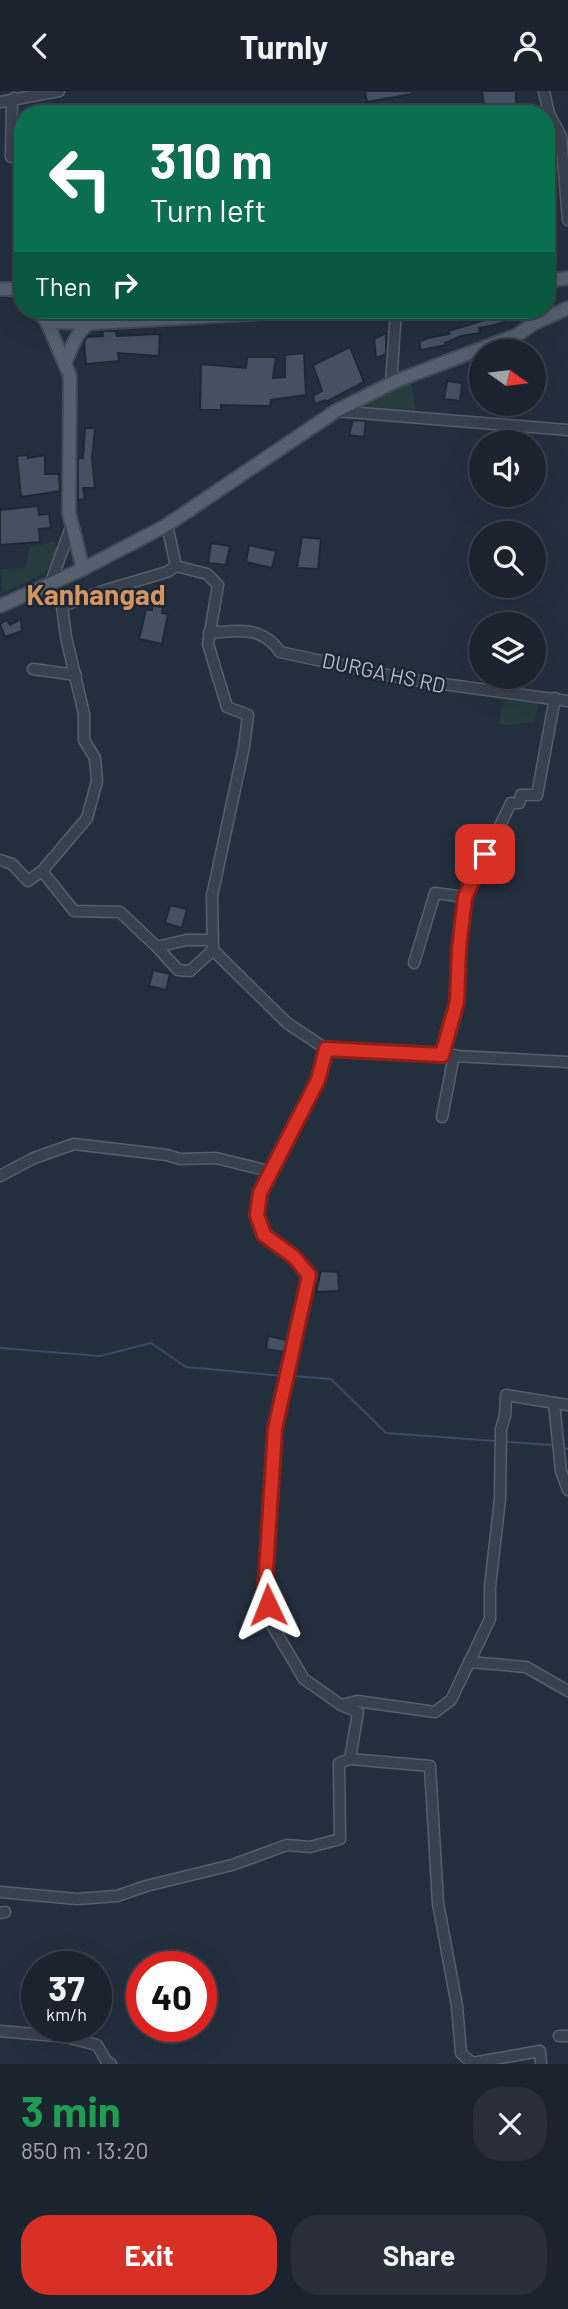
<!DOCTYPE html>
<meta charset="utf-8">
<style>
body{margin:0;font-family:Barlow,sans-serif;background:#282f3a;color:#f1f3f6;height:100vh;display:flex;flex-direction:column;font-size:26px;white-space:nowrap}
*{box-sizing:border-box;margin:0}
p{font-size:23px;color:#a0a4aa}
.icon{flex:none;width:38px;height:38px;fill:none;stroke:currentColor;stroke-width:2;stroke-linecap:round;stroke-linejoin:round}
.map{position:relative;height:1973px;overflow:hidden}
.panel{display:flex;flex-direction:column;background:#1b232e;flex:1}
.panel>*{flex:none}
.banner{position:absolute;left:14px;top:14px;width:541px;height:214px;border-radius:28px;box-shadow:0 7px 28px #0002,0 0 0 2px #39404a;background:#0b6e4f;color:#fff;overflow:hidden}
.needle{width:46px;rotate:104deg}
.fabs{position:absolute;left:469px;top:248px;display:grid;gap:14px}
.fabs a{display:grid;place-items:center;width:77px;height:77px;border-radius:50%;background:#1b232e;box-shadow:0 7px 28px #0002,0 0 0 2px #39404a;font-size:35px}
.speed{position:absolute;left:21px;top:1860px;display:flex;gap:14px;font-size:35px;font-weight:700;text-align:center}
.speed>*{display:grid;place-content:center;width:91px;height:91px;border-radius:50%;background:#1b232e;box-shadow:0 7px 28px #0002,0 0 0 2px #39404a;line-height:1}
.speed small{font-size:18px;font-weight:400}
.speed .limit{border:10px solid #d22;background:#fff;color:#111}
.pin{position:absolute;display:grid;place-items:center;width:60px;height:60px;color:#fff;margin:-30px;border-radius:14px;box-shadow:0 4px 10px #0006}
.me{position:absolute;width:77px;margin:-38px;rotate:358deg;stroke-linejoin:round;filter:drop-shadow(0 0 5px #0008)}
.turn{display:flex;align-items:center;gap:24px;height:147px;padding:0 21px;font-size:32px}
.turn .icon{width:91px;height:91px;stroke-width:2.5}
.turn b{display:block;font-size:49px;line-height:60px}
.then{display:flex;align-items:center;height:66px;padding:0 21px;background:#0003;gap:14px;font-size:26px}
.round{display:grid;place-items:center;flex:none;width:74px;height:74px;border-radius:28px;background:#282f3a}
.summary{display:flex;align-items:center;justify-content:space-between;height:119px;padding:0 21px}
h1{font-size:42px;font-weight:700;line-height:52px;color:#1e9e55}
.action{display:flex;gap:14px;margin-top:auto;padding:14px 21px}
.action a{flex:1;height:80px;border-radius:28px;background:#d93025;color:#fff;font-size:28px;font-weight:700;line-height:80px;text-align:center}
.action a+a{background:#282f3a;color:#f1f3f6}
header{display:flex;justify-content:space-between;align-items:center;height:91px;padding:0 21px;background:#1b232e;font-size:32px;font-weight:700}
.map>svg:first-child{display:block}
.green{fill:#263c3f}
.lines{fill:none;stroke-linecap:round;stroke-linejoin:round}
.stream{stroke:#394c67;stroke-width:2}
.building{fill:#455162;stroke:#1f2835;stroke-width:2}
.minor-casing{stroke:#565f6c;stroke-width:13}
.major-casing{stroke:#414a57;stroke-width:16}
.minor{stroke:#38414e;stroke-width:10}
.major{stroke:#56606e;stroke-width:12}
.route-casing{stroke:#8d1f18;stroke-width:18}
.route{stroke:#d93025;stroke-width:12}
.labels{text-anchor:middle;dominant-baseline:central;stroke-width:5;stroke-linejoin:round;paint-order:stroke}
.street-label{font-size:21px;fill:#b4bcc9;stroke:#1d2633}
.district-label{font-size:28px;font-weight:bold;fill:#d59563;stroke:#1d2633}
</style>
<header><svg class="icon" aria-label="back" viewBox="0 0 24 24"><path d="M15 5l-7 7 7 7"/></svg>Turnly<svg class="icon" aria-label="person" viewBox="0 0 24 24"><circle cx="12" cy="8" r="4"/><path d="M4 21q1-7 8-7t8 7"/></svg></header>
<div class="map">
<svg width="568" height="1973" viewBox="0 0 568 1973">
<rect width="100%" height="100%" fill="#242f3e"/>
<g class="green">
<path d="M411 290 416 323 368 317 367 312Z"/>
<path d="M55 451C64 482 22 492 2 503L1 478 25 477 30 456Z"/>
<path d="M504 609 538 612 535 631 509 634 499 632Z"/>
</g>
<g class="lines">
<g class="stream">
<path d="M0 1257 100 1265 151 1252 186 1276 283 1285"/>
<path d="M292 1285 331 1288 386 1342 495 1350"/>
<path d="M508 1351 551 1354"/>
<path d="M564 1357 568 1358"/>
</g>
</g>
<g class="building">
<path d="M365 0H412V3L367 11Z"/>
<path d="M482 0H516V13L509 14V19L485 23Z"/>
<path d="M505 219H513L515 226 503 228 504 231 495 234 479 237 480 242 461 245 445 252 446 254 421 259 419 251 428 247 449 243 448 240 495 226 506 222Z"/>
<path d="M102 240H116L117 245 160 243 159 265 118 262 119 270 86 273 84 251 87 246 103 245Z"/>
<path d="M386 242V263L376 267 374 248Z"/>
<path d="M350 256 364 291 326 311 325 309 315 313 313 305 322 300 313 274Z"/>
<path d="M304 262 306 304 271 309 270 315 221 314V319H200L201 273 246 277 247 266H276L273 287 285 286V264Z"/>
<path d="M447 290 462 292 460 310 444 308Z"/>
<path d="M353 329 366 330 364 346 349 344Z"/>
<path d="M85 337H95L92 367 95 397H83L85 408 78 409V367H83Z"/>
<path d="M28 364V367L45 364V383H59L60 400 21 406 17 365Z"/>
<path d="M38 415 39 424 49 423 51 437 39 438 40 451 0 454V419Z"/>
<path d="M302 446 321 448 318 478 297 477Z"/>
<path d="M211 452 230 455 226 474 208 472Z"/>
<path d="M249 454 276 460 272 477 246 471Z"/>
<path d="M152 514 163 516 162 522 168 523 162 553 139 548 146 519H152Z"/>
<path d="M21 528 22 540 5 546 0 533 7 529 10 534Z"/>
<path d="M170 814 187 818 182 837 165 832Z"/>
<path d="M153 879 170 883 166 899 149 895Z"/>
<path d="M321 1180 338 1181 339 1200 316 1201Z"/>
<path d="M268 1245 287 1249 284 1261 266 1258Z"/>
</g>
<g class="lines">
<defs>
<g id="minor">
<path d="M544 0 549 23 561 45 568 129"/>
<path d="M0 11 59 0"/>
<path d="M11 66 12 9 14 7"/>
<path d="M525 219 533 233"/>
<path d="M391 293 396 219"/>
<path d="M336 320 568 339"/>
<path d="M167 434 176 475 207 483 218 494 208 553 227 616 248 624 244 656 212 805 213 859 287 932 326 958 319 989 269 1080 260 1102 257 1124 264 1144 294 1166 309 1184 275 1338 265 1497 270 1531 304 1588 341 1614 358 1621 350 1668 430 1675 438 1812 457 1915 461 1962 472 1972 540 1960 541 1973"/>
<path d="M51 491 71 436"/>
<path d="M209 542C238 539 263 535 280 561L406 588 568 610"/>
<path d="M33 578 76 584"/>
<path d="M0 769 12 773 28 790 42 780 87 727 97 690 95 667 84 649V623L66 546 62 515 106 499 167 481 176 475"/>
<path d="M42 780 74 820 120 821 157 856 186 849H211"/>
<path d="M157 856 178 879 190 880 213 859"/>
<path d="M414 872 435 802 465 806"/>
<path d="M326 958 568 971"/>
<path d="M442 964 457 911 459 858 465 806 511 712H519L521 704H537L555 607"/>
<path d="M442 1026 454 964"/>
<path d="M0 1085 34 1067 74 1053 167 1064 180 1068 216 1067 269 1080"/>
<path d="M554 1312 561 1380 568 1399"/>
<path d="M469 1571 526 1576 568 1600"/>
<path d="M342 1614 357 1610 435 1621 451 1609 490 1528V1496L500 1408 501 1338 505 1325 506 1304 568 1314"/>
<path d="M0 1801 77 1808 117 1805 146 1795 232 1774 287 1754 310 1756 340 1748 339 1672 350 1668"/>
<path d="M0 1822 5 1821"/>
<path d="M0 1940 66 1946 97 1954 107 1971 111 1973"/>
<path d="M559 1945H568"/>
</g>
<g id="major">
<path d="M546 190 568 187"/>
<path d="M0 198H14L23 204"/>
<path d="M37 219 47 231 70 285 69 422 83 478"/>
<path d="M47 231 96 232 312 219"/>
<path d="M65 272C71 259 77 237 91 232"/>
<path d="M0 515 83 478 167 434 336 320 396 290 517 244 533 233 568 217"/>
</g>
</defs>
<use href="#minor" class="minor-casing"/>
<use href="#major" class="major-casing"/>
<use href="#minor" class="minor"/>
<use href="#major" class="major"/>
</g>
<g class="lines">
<defs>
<path id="route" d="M268 1514 265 1497 275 1338 309 1184 294 1166 264 1144 257 1124 260 1102 318 989 326 958 442 964 457 911 459 858 465 806 485 763"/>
</defs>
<use href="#route" class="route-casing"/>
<use href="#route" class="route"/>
</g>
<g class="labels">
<g class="street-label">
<text transform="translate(384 581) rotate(12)">DURGA HS RD</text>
</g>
<g class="district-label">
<text x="96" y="503">Kanhangad</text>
</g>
</g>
</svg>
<div class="fabs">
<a><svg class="needle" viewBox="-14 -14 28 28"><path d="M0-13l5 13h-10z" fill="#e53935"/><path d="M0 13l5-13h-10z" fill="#a0a4aa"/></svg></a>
<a><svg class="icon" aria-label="sound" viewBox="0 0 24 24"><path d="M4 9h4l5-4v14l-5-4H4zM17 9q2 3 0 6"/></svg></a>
<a><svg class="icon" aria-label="search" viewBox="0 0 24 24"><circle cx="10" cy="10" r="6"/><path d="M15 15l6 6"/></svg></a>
<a><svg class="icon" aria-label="layers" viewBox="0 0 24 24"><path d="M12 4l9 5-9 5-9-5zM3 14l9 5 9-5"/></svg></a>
</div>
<div class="speed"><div>37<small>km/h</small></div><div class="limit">40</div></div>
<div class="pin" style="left:485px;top:763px;background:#d93025"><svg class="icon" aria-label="arrive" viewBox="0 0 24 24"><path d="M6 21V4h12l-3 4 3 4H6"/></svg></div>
<svg class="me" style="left:268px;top:1514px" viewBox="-20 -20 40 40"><path d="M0-17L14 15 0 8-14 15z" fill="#d93025" stroke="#fff" stroke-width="4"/></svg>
<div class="banner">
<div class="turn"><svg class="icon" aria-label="left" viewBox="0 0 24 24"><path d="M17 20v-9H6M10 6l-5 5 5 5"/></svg><div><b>310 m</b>Turn left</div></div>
<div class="then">Then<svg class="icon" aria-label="right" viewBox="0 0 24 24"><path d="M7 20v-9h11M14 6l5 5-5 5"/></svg></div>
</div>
</div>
<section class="panel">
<div class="summary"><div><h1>3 min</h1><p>850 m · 13:20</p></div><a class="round"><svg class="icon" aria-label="close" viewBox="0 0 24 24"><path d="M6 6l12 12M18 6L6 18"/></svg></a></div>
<div class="action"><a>Exit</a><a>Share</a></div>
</section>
